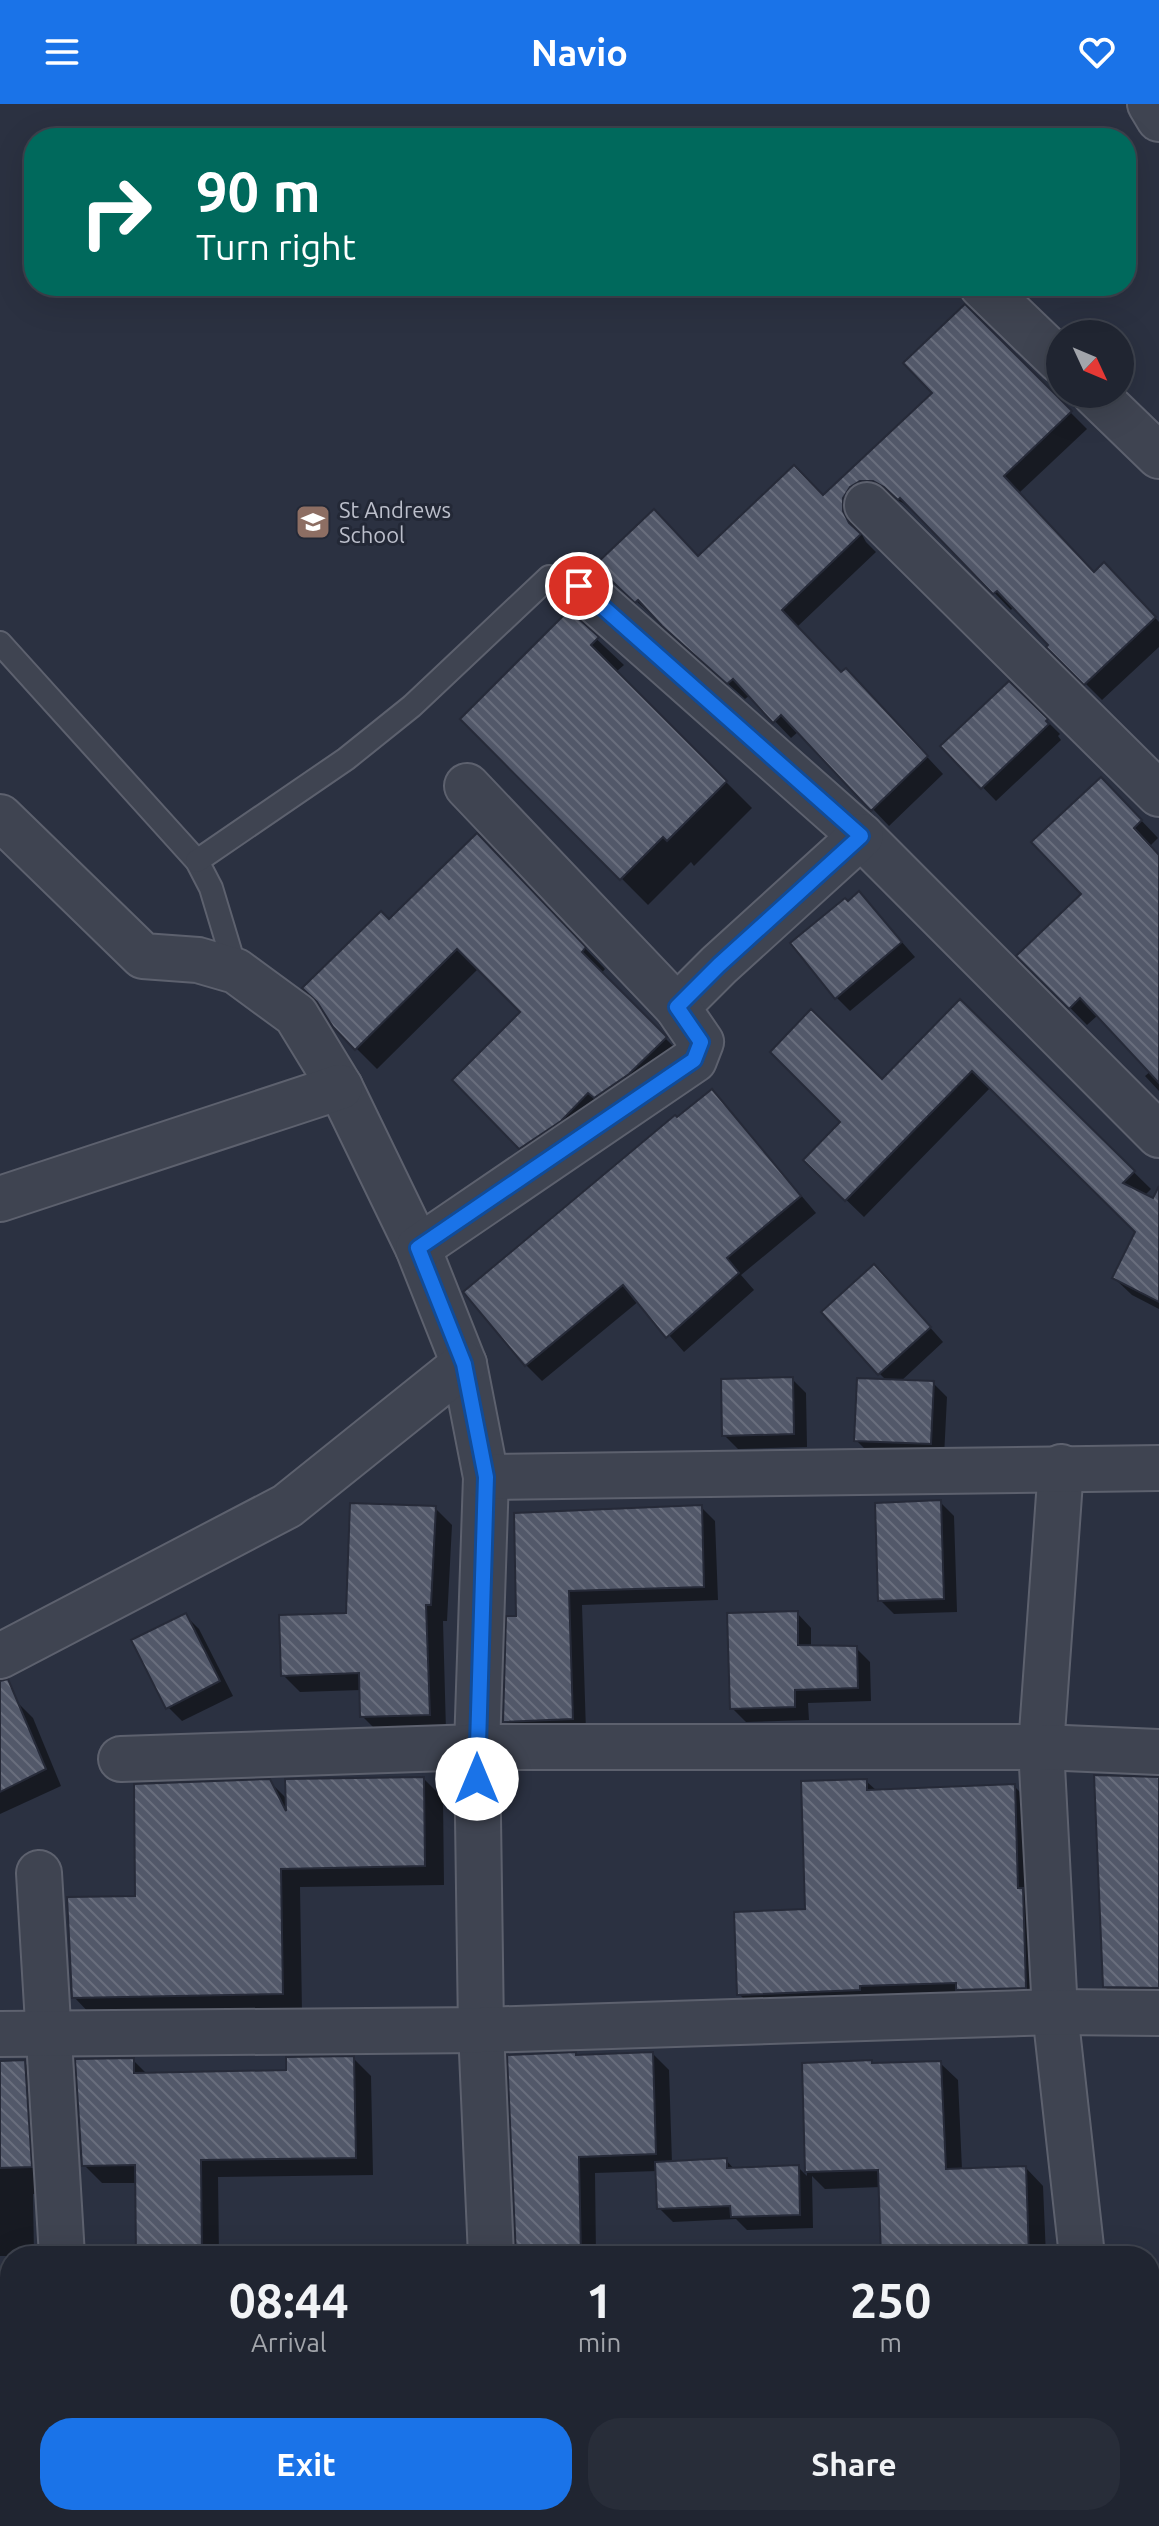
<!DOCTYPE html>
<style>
body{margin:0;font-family:Ubuntu,sans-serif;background:#282d39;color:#f1f3f6;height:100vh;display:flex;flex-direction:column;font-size:30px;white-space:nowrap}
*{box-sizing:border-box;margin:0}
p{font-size:26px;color:#a2a5ab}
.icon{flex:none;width:44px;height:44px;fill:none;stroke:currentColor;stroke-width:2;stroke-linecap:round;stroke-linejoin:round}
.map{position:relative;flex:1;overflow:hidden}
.side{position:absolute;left:0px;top:2142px;width:1160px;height:280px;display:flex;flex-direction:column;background:#202531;border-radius:32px 32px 0 0;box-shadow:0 8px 32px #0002,0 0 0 2px #3d424d}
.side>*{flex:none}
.top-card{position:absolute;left:24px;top:24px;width:1112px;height:168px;border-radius:32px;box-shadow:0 8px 32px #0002,0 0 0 2px #3d424d;background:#00695c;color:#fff;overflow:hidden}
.needle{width:52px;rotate:134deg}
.fabs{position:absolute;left:1046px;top:216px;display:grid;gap:16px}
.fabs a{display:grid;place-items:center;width:88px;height:88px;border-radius:50%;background:#202531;box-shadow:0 8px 32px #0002,0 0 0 2px #3d424d;font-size:40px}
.pin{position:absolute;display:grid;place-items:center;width:68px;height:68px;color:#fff;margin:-34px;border:4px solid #fff;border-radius:50%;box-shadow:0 2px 8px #0007}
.me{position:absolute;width:88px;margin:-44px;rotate:0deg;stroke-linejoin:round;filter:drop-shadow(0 0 6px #0008)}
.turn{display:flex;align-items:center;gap:28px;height:168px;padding:0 40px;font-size:36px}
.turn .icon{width:104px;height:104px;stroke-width:2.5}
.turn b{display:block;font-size:56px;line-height:68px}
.eta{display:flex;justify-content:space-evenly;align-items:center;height:136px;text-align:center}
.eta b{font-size:48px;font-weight:700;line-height:56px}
.action{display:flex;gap:16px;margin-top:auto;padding:16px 40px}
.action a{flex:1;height:92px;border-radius:32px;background:#1a73e8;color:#fff;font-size:32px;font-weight:700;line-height:92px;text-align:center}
.action a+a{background:#282d39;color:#f1f3f6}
header{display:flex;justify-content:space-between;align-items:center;height:104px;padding:0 40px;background:#1a73e8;color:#fff;font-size:36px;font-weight:700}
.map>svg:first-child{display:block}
.forest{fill:url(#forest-firs)}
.shadow{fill:#0007}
.building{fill:url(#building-back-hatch);stroke:#262a38;stroke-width:2}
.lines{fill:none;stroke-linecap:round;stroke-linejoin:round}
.lane-casing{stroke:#5d616e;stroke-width:26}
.street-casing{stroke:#5d616e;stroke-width:48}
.secondary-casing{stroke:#5d616e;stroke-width:48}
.lane{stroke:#3f4451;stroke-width:22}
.street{stroke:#3f4451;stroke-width:44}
.secondary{stroke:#4d5263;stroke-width:44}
.route-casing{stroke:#114b97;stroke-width:20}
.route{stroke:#1a73e8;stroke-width:14}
.labels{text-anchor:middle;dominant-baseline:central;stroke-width:6;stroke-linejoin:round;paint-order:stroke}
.poi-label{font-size:22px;fill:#bcbfcb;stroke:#232836;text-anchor:start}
</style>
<header><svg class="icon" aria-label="menu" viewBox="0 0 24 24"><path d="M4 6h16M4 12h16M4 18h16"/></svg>Navio<svg class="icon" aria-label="heart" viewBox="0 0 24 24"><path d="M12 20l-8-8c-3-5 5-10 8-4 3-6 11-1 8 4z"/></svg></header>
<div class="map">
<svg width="1159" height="2422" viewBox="0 0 1159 2422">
<defs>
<pattern id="forest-firs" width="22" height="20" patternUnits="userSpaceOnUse" patternTransform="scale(2)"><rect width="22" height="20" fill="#2e3e43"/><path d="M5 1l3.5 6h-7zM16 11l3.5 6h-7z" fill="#4a585d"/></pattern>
<pattern id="building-back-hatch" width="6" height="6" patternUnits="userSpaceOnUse" patternTransform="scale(2)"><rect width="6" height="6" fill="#525869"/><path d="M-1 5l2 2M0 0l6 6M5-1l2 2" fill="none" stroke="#696e7d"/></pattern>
</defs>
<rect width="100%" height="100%" fill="#2b3141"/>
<path class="forest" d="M10 2211V2412H1150V2215H1159V2422H0V2212Z"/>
<g class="shadow">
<path d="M965 203 1087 325 1019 389 1095 470 1121 477 1159 518V543L1102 596 1049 543 1051 541 1014 502 1011 506 918 409 916 411 903 399 891 393H877L859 411V425L866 438 876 448 797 523 841 571 862 583 943 670 889 722 799 627 791 634 750 591 745 595 614 477 698 454 823 394 935 289Z"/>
<path d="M569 509 624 561 616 568 752 704 694 762 691 758 648 801 463 615Z"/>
<path d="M1009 580 1060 630 1058 632 1061 636 996 697 943 642Z"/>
<path d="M1119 693 1158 734 1150 742 1159 752V987L1145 972 1151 967 1098 911 1087 921 1019 852 1084 791Z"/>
<path d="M497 752 605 865 601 870 686 955 542 1064 454 976 523 908 479 864 377 965 334 922 389 818Z"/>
<path d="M859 789 915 853 850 907 836 893Z"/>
<path d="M960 898 1151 1085 1144 1092 1159 1099V1205L1132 1191 1114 1174 1138 1128 991 983 864 1113 805 1056Z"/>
<path d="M727 1004 816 1109 741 1171 754 1186 684 1248 639 1197 542 1277 526 1261 677 1016Z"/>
<path d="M888 1176 943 1238 900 1278 933 1279 947 1293 944 1353 870 1350 856 1336 887 1277 879 1269Z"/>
<path d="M792 1275 806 1289 807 1343 738 1345 724 1331Z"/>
<path d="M940 1398 954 1412 957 1508 894 1510 880 1496Z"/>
<path d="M701 1403 715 1417 718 1496 582 1501 586 1628 519 1631 505 1617 518 1514Z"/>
<path d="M435 1404 452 1421 447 1517H443L446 1627 379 1629 362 1612 361 1586 300 1588 283 1571 348 1511Z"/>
<path d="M797 1509 811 1524V1543L856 1544 870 1558 871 1597 808 1599 809 1616 746 1618 732 1604Z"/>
<path d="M185 1511 199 1525 233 1592 182 1617 168 1603Z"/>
<path d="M16 1597 33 1614 61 1682 0 1710V1604Z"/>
<path d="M424 1675 443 1694 444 1781 300 1783 302 1909 93 1913 74 1893 137 1794 269 1677 288 1696Z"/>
<path d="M1159 1675V1902H1124L1105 1883Z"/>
<path d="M866 1677 877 1687 1014 1682 1030 1698 1041 1899 755 1906 739 1890 807 1807Z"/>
<path d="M653 1950 669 1966 672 2059 726 2056 735 2066 798 2063 807 2072 804 1961 940 1959 958 1976 962 2066 1026 2064 1043 2082 1046 2152H883L881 2083 825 2085 812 2072 813 2124 747 2126 736 2115 673 2118 659 2104 658 2067 595 2069 596 2152H518L509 1953Z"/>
<path d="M353 1954 371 1972 373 2071 218 2073 219 2152H138L137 2079H102L84 2061 133 1956 148 1971 288 1968Z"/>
<path d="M0 1957 24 1958 51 1985 57 2089 33 2090 34 2152H0Z"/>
</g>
<g class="building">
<path d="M965 200 1072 307 1004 372 1094 468 1104 458 1156 513 1084 581 1046 543 1048 541 997 487 993 490 900 394 898 396 884 383 873 377H860L850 383 843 394V407L849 419 861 430 782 506 841 568 846 564 928 652 871 707 781 611 773 619 733 575 727 580 662 522 638 496 635 499 595 461 654 405 698 452 794 361 823 391 932 289 903 259Z"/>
<path d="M569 506 599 533 591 541 727 677 667 737 663 733 620 776 460 615Z"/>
<path d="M1009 577 1048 615 1046 617 1049 620 981 685 940 642Z"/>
<path d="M1101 673 1142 716 1134 724 1159 751V979L1080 894 1069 905 1016 852 1081 790 1031 738Z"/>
<path d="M477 729 586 843 582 848 667 933 629 970 594 994 588 989 561 1017 519 1045 452 976 520 908 457 845 355 946 333 923 317 898 302 884 381 807 389 815Z"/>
<path d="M859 787 902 838 835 895 790 839 845 794 848 797Z"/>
<path d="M960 895 1135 1067 1123 1079 1153 1094 1159 1082V1198L1112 1174 1135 1128 972 967 845 1097 803 1056 840 1018 770 948 811 905 882 975Z"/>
<path d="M712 985 801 1092 727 1154 739 1169 666 1234 623 1181 525 1262 463 1188 675 1011 677 1013Z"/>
<path d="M874 1160 931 1223 878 1271 821 1208Z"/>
<path d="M793 1273 794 1330 722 1332 721 1275Z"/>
<path d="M857 1274 934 1277 931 1340 854 1337Z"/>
<path d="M941 1396 944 1495 878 1497 875 1399Z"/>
<path d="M350 1399 436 1402 431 1501H426L430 1611 360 1613 359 1569 281 1572 279 1511 346 1509Z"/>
<path d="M702 1401 704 1483 569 1487 573 1615 503 1618 506 1512H516L514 1409Z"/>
<path d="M798 1507V1541L857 1542 858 1584 795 1586V1603L730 1605 727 1509Z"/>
<path d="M186 1509 220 1577 166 1605 131 1536Z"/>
<path d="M8 1575 46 1665 0 1688V1577Z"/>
<path d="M1094 1671 1159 1673V1884L1103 1883Z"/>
<path d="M424 1673 425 1762 281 1765 283 1890 72 1894 67 1793 135 1792 134 1680 270 1675 286 1707 285 1675Z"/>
<path d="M867 1675V1686L1015 1680 1018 1784H1023L1026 1884 956 1886V1879L860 1882V1886L737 1891 734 1808 805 1805 801 1677Z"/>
<path d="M576 1948V1951L653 1948 656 2050 579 2053 581 2152H516L507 1951Z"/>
<path d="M354 1952 356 2054 201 2056 202 2152H136L135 2061 82 2062 75 1955 134 1954V1969L286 1966V1953Z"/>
<path d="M25 1956 32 2063 0 2064V1957Z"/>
<path d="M872 1956V1959L941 1957 946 2065 1026 2062 1029 2152H881L878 2066 805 2068 802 1959Z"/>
<path d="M727 2054V2064L799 2061 800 2111 731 2113 730 2102 657 2105 655 2058Z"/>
</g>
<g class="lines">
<defs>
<g id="lane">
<path d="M0 539 197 757 211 784 236 867"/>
<path d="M197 757 346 655 412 602 549 473"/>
</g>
<g id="street">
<path d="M1150 0 1159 15"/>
<path d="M982 182 1060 257"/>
<path d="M1095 290 1159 352"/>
<path d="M867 401 1159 690"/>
<path d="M579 482 861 732 1159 1031"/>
<path d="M0 713 143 852 198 856 236 867 296 911 340 983 418 1144 464 1260 486 1373 477 1643 481 1926 491 2152"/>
<path d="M677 903 719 861 861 732"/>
<path d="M0 1095 340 983"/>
<path d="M418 1144 694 956 701 938 677 903 467 682"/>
<path d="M1061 1363 1041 1643 1055 1908 1082 2152"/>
<path d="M486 1373 1159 1364"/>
<path d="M0 1552 287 1402 464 1260"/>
<path d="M121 1655 477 1643H1041L1159 1648"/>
<path d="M39 1769 62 2152"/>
<path d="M0 1930 481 1926 1055 1908 1159 1909"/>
</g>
<g id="secondary">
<path d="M0 2222H10"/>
<path d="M1150 2224H1159"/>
</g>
</defs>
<use href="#lane" class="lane-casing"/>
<use href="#street" class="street-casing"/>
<use href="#secondary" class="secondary-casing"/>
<use href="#lane" class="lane"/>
<use href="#street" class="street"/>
<use href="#secondary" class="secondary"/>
</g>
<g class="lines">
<defs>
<path id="route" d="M477 1675 486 1373 464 1260 418 1144 694 956 701 938 677 903 719 861 861 732 579 482"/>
</defs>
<use href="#route" class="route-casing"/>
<use href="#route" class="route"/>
</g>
<defs>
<symbol id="school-square" viewBox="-11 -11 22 22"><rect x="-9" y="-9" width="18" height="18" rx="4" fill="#8d6e63" stroke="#232836"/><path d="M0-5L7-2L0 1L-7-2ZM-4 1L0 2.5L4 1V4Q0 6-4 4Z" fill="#fff"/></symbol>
</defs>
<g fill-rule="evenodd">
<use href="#school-square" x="293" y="398" width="40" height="40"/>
</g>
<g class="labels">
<g class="poi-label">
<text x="339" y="405">St Andrews<tspan x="339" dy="25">School</tspan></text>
</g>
</g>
</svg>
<div class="fabs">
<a><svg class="needle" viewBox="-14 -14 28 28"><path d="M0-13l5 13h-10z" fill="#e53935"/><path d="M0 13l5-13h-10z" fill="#a2a5ab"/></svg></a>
</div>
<div class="pin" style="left:579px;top:482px;background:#d93025"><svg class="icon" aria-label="arrive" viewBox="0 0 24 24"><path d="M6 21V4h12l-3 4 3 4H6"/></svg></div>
<svg class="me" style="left:477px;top:1675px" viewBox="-20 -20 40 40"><circle r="19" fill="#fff"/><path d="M0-13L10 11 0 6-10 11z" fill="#1a73e8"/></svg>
<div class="top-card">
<div class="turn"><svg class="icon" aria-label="right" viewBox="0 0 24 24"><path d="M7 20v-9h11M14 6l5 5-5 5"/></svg><div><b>90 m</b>Turn right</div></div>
</div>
<section class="side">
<div class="eta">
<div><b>08:44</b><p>Arrival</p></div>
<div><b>1</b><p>min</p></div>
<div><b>250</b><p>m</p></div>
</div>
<div class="action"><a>Exit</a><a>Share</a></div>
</section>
</div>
